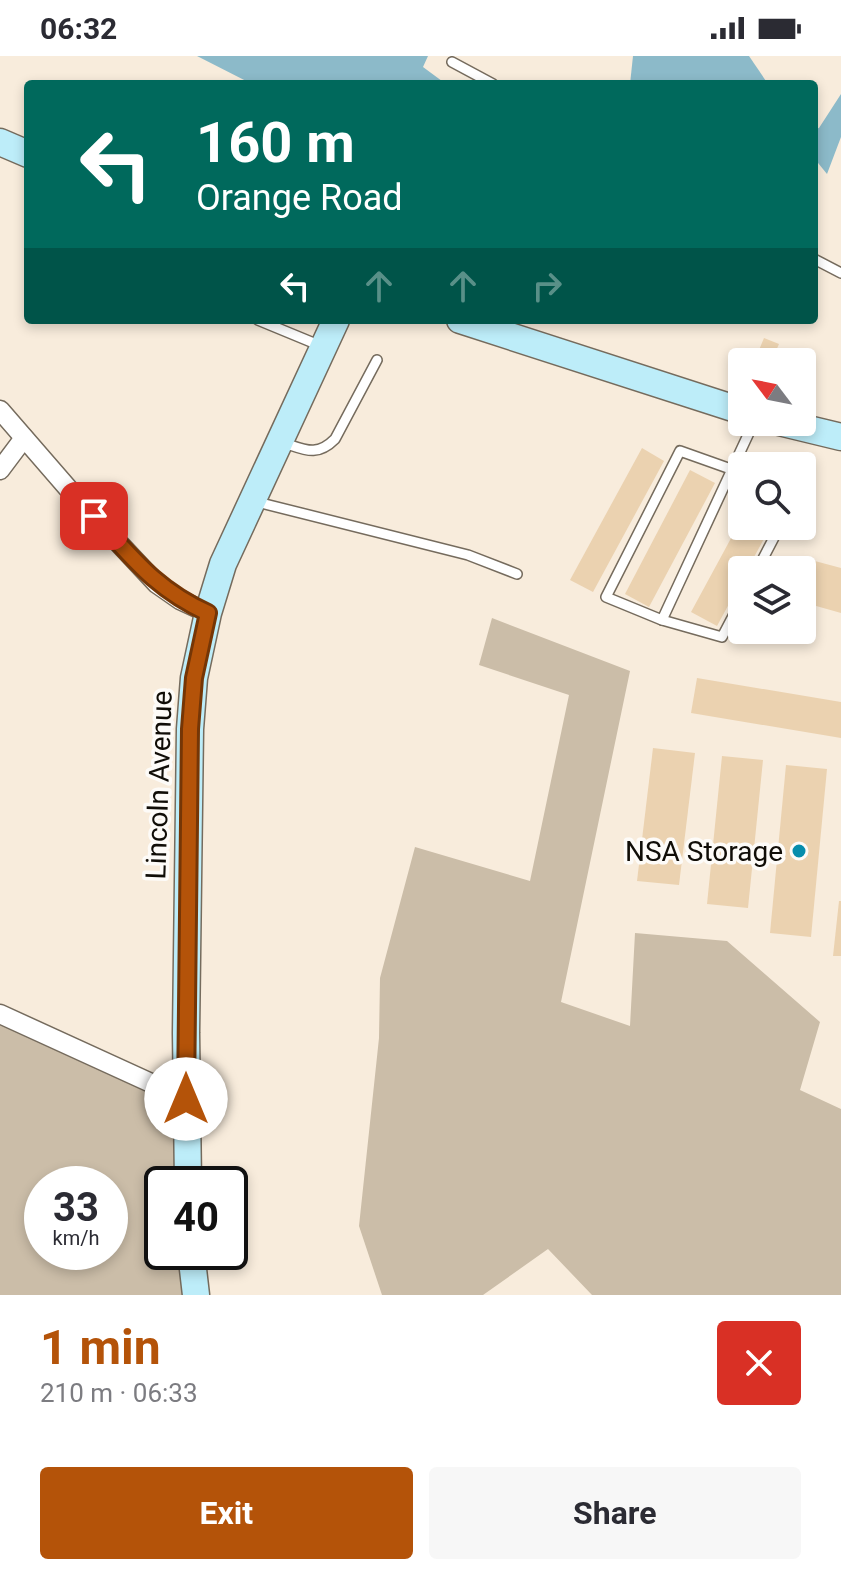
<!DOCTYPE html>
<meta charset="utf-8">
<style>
body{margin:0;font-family:Roboto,sans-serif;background:#f7f7f7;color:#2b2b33;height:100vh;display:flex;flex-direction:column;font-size:30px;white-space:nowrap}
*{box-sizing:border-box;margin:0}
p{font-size:26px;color:#7c7c81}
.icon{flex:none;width:44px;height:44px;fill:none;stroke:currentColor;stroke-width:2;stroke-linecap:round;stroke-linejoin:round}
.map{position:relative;height:1239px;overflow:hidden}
.sheet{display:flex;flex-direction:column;background:#fff;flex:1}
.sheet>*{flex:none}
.banner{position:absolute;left:24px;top:24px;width:794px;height:244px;border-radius:8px;box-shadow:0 4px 12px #0003;background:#00695c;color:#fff;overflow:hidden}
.needle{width:52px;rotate:302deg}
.controls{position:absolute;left:728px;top:292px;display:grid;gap:16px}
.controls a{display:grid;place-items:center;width:88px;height:88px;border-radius:8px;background:#fff;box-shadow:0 4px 12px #0003;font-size:40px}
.speed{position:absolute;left:24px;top:1110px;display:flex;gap:16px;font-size:40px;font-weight:700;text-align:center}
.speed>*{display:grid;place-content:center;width:104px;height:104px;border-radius:50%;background:#fff;box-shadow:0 4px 12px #0003;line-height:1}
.speed small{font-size:20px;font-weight:400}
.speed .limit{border:4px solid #111;border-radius:12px;background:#fff;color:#111}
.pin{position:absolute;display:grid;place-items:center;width:68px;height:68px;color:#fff;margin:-34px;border-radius:16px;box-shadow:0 4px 12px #0006}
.me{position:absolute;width:88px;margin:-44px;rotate:0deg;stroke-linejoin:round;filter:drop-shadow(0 0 6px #0008)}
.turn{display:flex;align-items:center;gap:28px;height:168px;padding:0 40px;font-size:36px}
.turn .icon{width:104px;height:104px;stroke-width:2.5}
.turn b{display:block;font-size:56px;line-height:68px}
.lanes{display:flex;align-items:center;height:76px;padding:0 40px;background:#0003;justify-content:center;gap:40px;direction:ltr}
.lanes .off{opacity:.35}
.round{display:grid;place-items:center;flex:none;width:84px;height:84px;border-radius:8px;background:#f7f7f7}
.headline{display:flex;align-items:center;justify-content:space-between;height:136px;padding:0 40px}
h1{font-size:48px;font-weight:700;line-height:60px;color:#b45309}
.cta{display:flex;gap:16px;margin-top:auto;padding:16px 40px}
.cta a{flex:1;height:92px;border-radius:8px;background:#b45309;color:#fff;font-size:32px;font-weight:700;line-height:92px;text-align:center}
.cta a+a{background:#f7f7f7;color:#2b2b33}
.status{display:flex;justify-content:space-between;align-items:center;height:56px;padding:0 40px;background:#fff;direction:ltr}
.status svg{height:22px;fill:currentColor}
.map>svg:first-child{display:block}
.green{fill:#cbbda8;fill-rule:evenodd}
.water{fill:#8cbac9}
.building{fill:#ebd2b0}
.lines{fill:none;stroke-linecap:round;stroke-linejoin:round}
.lane-casing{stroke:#756b5d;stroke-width:12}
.street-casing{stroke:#756b5d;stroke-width:21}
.secondary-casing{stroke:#756b5d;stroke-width:29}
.lane{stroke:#fff;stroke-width:9}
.street{stroke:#fff;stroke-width:18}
.secondary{stroke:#bdedf9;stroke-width:26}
.route-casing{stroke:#753606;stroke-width:20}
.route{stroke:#b45309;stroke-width:14}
.poi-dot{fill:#068dac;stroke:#fdfbf8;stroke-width:3}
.labels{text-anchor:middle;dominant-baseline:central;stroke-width:7;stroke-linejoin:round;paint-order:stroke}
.street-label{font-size:28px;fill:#100d07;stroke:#fdfbf8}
.poi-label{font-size:28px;fill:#100d07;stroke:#fdfbf8;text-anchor:end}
</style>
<div class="status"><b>06:32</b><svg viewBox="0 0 49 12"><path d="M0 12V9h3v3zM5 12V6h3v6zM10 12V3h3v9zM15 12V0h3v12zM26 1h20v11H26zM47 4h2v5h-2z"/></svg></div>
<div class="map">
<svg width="841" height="1239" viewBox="0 0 841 1239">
<rect width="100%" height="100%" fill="#f8ecdc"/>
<g class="green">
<path d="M492 562 630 615 561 946 630 970 635 877 727 885 820 966 800 1034 841 1053V1239H592L548 1193 483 1239H382L359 1170 379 982 380 922 415 791 530 825 569 639 479 609Z"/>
<path d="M0 948 183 1040 185 1128H162V1196H194L201 1239H0ZM42 1128H110V1196H42Z"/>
</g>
<g class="water">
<path d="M197 0H428L423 11 446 28H252Z"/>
<path d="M633 0H749L768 28H630Z"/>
<path d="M841 38V81L827 118 814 102V73L819 72Z"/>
</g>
<g class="building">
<path d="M764 282 779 288 771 306H754Z"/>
<path d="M642 392 664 405 593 536 570 524Z"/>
<path d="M690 414 715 427 649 551 625 538Z"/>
<path d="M742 462V470H771L747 514H742V524L717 570 691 556Z"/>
<path d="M800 501 841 512V557L802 546V514H796Z"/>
<path d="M697 622 841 646V682L691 657Z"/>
<path d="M653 692 695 697 679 829 637 825Z"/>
<path d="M722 700 763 704 748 852 707 848Z"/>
<path d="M786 709 827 713 811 881 770 877Z"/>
<path d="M839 845H841V900H833Z"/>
</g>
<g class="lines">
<defs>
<g id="lane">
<path d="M452 6 493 28"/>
<path d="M814 203 841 217"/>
<path d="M258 264 321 290"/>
<path d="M281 386C304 393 316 402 335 383L377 304"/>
<path d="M742 417 680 395 606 541 662 564 722 581 742 543"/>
<path d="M257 446 468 499 517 518"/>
<path d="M757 514 780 470"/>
<path d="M662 564 754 366"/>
</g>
<g id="street">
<path d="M0 354 72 437 157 528 180 544 208 557"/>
<path d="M0 414 24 382"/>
<path d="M0 958 186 1043"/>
</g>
<g id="secondary">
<path d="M0 86 28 98"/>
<path d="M460 264 742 355"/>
<path d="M779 366 841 381"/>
<path d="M188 1128 186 977 190 673 194 622 208 557 223 508 336 264"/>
<path d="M191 1196 196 1239"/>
</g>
</defs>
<use href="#lane" class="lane-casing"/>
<use href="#street" class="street-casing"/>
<use href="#secondary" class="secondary-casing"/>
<use href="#lane" class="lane"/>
<use href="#street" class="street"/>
<use href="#secondary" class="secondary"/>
</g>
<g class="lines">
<defs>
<path id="route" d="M94 460C132 501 155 533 208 557L194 622 190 673 186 1043"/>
</defs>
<use href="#route" class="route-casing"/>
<use href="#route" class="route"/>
</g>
<circle class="poi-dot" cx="799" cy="795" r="8"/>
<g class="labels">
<g class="street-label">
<text transform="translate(159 729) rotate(-88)">Lincoln Avenue</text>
</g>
<g class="poi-label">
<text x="783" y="795">NSA Storage</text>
</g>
</g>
</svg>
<div class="controls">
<a><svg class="needle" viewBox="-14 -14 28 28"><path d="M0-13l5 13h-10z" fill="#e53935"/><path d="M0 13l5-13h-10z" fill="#7c7c81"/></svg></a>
<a><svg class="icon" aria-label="search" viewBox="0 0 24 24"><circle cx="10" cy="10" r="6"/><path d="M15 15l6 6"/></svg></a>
<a><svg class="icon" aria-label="layers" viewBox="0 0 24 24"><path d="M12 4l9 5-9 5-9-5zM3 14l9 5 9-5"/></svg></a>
</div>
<div class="speed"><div>33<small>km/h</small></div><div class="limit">40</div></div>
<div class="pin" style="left:94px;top:460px;background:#d93025"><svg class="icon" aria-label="arrive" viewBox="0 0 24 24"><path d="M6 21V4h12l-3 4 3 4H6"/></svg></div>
<svg class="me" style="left:186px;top:1043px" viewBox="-20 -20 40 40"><circle r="19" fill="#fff"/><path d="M0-13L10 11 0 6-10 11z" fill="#b45309"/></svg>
<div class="banner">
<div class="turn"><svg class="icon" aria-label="left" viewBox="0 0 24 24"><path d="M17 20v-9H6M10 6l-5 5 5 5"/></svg><div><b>160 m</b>Orange Road</div></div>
<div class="lanes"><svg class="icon" aria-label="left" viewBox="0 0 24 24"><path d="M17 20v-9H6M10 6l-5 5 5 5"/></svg><svg class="icon off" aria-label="ahead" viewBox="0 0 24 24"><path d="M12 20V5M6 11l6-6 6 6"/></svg><svg class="icon off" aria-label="ahead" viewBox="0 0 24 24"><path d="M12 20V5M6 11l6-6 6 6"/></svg><svg class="icon off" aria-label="right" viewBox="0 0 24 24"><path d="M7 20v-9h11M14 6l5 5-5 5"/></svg></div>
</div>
</div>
<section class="sheet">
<div class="headline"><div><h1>1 min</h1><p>210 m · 06:33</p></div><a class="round" style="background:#d93025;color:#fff"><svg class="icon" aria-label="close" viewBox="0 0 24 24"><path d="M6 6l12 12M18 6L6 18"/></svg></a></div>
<div class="cta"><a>Exit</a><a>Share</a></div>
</section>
